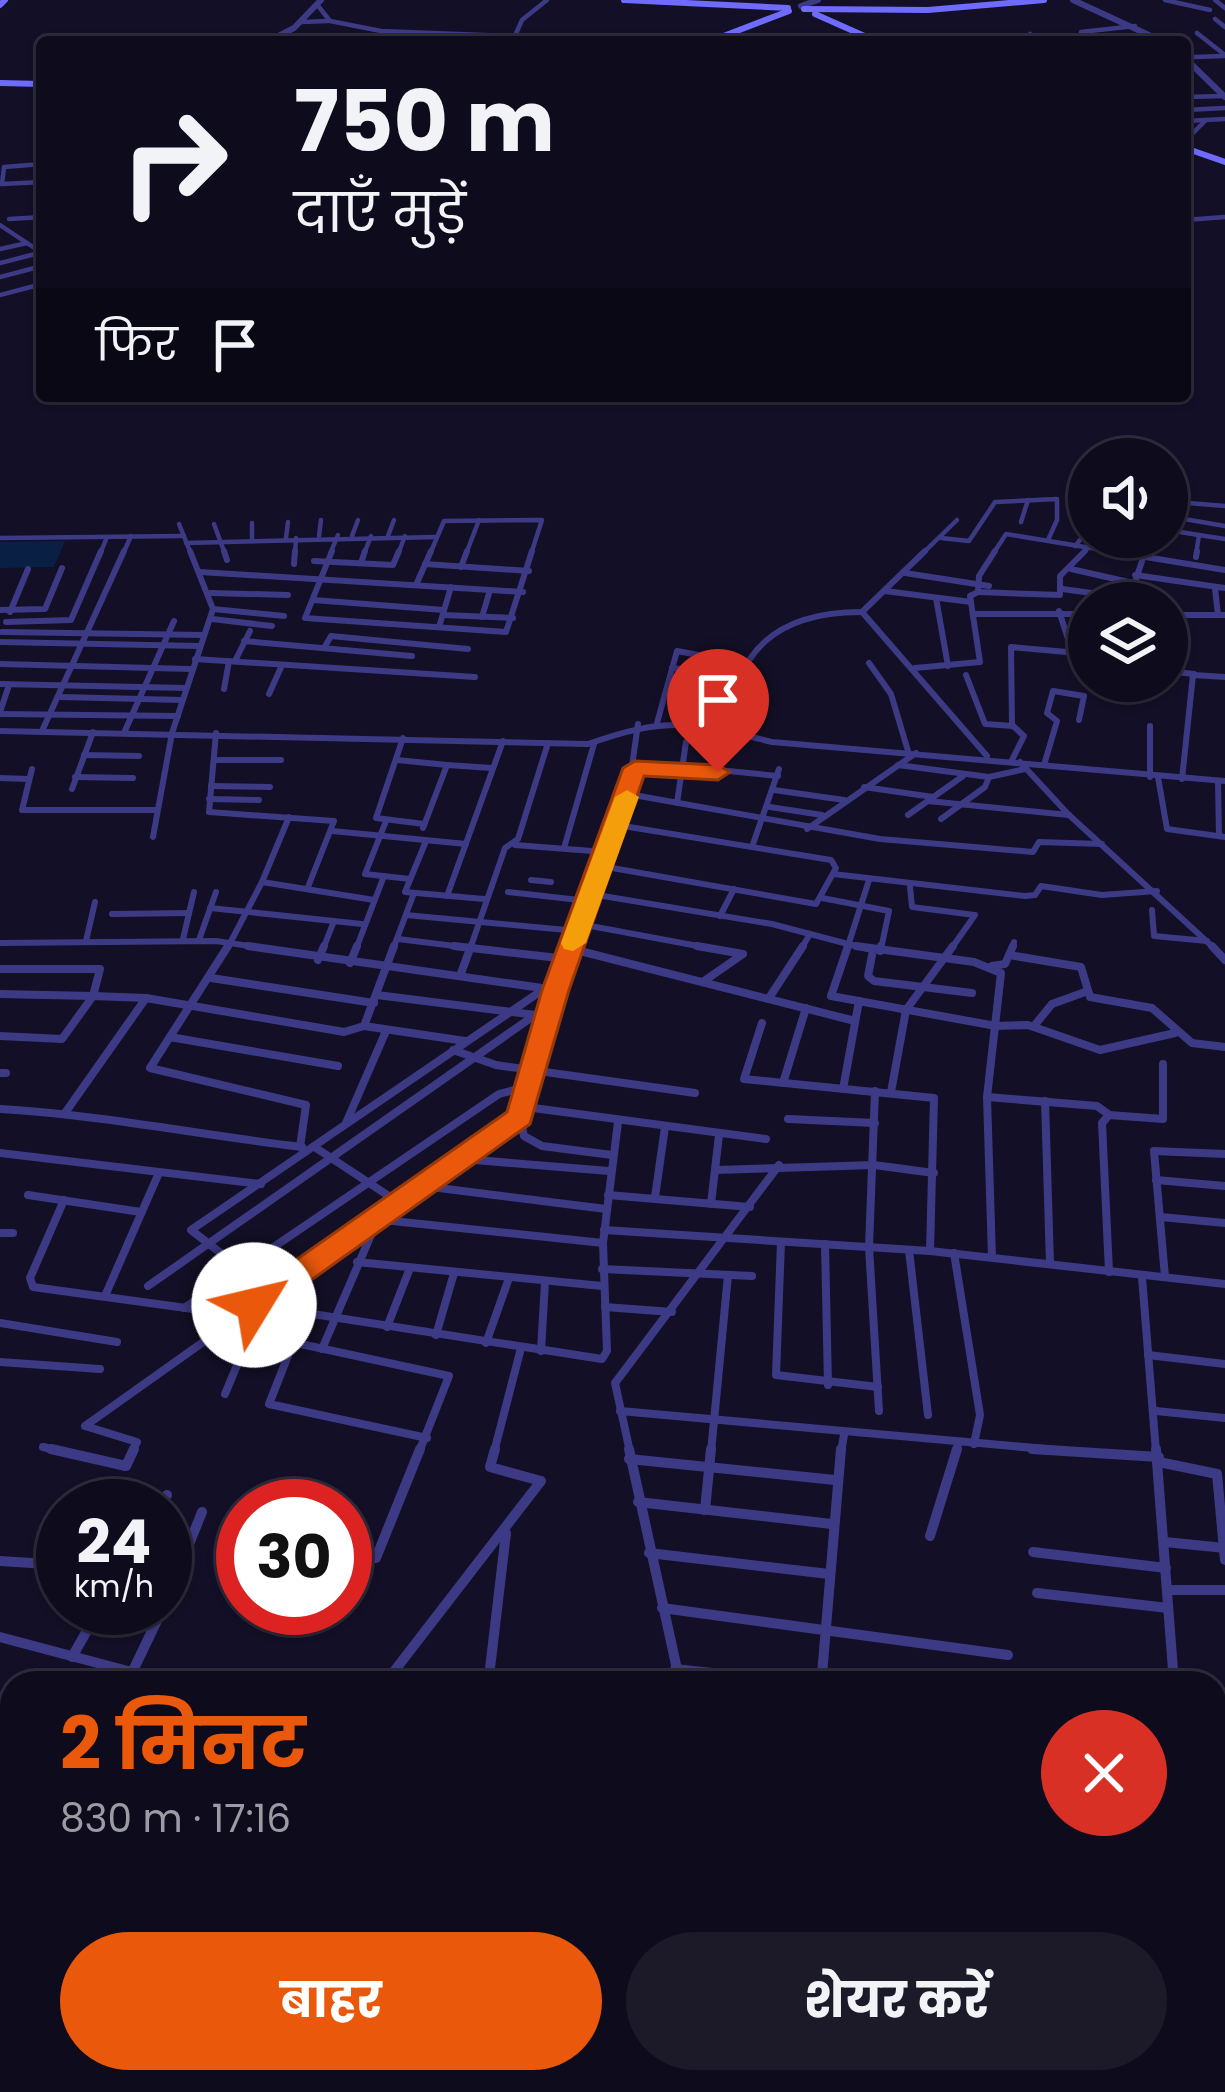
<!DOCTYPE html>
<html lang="hi">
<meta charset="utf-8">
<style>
body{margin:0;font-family:Poppins,"Noto Sans Devanagari",sans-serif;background:#1c1929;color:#f1f3f6;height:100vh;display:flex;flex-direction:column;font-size:45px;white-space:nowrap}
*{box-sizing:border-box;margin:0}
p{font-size:39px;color:#9b9ba3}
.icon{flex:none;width:66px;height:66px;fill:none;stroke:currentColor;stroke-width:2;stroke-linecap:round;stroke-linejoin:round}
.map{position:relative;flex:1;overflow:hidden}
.drawer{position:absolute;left:0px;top:1671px;width:1227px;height:423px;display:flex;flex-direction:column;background:#0e0b1c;border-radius:36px 36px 0 0;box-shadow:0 3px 9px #0004,0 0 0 3px #2e2b3b}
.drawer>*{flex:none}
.guide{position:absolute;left:36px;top:36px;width:1155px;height:366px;border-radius:12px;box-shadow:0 3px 9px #0004,0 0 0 3px #2e2b3b;background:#0e0b1c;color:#f1f3f6;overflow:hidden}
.fabs{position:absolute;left:1068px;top:438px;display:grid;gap:24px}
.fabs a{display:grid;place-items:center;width:120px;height:120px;border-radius:50%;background:#0e0b1c;box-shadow:0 3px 9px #0004,0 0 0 3px #2e2b3b;font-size:60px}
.speed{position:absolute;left:36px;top:1479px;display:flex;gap:24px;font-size:60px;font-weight:700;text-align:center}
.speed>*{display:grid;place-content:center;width:156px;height:156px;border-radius:50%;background:#0e0b1c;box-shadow:0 3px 9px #0004,0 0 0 3px #2e2b3b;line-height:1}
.speed small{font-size:30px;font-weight:400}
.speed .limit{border:18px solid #d22;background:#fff;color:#111}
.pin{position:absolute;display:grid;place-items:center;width:102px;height:102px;color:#fff;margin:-123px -51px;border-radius:50% 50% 50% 0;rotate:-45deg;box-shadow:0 0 12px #0007}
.pin .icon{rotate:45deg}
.me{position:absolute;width:132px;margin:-66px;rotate:54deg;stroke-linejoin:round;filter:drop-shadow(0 0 9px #0008)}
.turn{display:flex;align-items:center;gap:42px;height:252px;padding:0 60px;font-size:54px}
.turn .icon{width:156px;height:156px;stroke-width:2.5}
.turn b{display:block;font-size:84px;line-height:102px}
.then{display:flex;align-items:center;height:114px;padding:0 60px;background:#0003;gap:24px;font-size:45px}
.round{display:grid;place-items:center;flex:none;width:126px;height:126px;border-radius:63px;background:#1c1929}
.summary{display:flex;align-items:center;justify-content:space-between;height:204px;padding:0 60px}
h1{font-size:72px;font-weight:700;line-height:90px;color:#ea580c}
.button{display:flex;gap:24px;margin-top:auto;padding:24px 60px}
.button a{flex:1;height:138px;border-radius:72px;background:#ea580c;color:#fff;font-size:48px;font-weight:700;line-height:138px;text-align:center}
.button a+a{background:#1c1929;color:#f1f3f6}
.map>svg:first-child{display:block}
.water{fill:#0a1f44}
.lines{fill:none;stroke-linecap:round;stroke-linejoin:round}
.minor-far3{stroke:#3d3a85;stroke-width:4.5}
.minor-far2{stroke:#3d3a85;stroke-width:6}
.minor-far1{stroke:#3d3a85;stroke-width:8}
.minor{stroke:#3d3a85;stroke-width:10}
.tertiary-far1{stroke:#3d3a85;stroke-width:6}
.tertiary{stroke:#3d3a85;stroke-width:15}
.secondary{stroke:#6f6bff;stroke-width:6}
.route{fill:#ea580c;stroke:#983908;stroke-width:3}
.slow{fill:#f59e0b}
</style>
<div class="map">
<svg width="1225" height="2092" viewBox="0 0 1225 2092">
<rect width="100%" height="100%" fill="#130f26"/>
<path class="water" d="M65 541 54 567 0 568V542Z"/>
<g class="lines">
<g class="minor-far3">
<path d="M1165 0 1210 10"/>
<path d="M1215 0 1225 8"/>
<path d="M319 7 330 21 381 31 668 42"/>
<path d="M1215 19 1225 27"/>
<path d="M301 22 328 21"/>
<path d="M1197 33 1225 55"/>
<path d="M1030 34 1038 42"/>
<path d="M514 38 522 20 547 0"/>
<path d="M1093 42 1081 32 1135 26"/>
<path d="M1194 57 1224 56"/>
<path d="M1185 97 1224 96"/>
<path d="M1185 110 1225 108"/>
<path d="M1185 121 1225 119"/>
<path d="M1190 136 1205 121"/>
<path d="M2 184 4 167 42 164"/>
<path d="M2 184 42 182"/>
<path d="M9 219 42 217"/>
<path d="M1185 220 1225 217"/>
<path d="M0 225 42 253"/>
<path d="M0 249 27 243"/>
<path d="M0 263 39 253"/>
<path d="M0 277 42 266"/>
<path d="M0 295 42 284"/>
<path d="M1167 516 1225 526"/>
<path d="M1178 518 1188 503 1225 506"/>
<path d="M1021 522 1028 500"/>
<path d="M252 523V540"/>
<path d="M179 524 191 554"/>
<path d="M214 524 225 554"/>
<path d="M1167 530 1225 539"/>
<path d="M319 536 321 520"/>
<path d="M352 536 358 520"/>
<path d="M388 536 394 520"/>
<path d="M0 538 184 536"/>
<path d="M286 538 288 522"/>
<path d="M941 538 969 541 995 502 1057 499V520L1048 540"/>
<path d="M186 543 436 537"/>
<path d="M1121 544 1126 537"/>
<path d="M1075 546 1089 529"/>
<path d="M1154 552 1161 537"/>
<path d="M100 554 107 537"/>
<path d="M123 554 131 536"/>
<path d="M295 554 296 538"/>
<path d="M330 554 338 535"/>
<path d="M364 554 371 536"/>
<path d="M398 554 405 536"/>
<path d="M430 554 444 521 542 520 531 554"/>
<path d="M466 554 479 520"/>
<path d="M922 554 957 520"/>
<path d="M993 554 1006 534 1127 554"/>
<path d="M1082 554 1087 549"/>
<path d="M1196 554 1199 535"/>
</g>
<g class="minor-far2">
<path d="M224 551 227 560"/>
<path d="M332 551 305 618 506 632 532 551"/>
<path d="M925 551 862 612 987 756"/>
<path d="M1109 551 1225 570"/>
<path d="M1196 557 1197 551"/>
<path d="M314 561 393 565 399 551"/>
<path d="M361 563 365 551"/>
<path d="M294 564 295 551"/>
<path d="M425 564 529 571"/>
<path d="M461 567 467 551"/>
<path d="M1071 569 1133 583"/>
<path d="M200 572 523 592"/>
<path d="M905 573 989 586"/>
<path d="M1135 575 1225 588"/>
<path d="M416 585 431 551"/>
<path d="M1215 588 1218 615"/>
<path d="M1062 589 1129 598"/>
<path d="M885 591 971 602"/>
<path d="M978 592 1060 595V576L1085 551"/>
<path d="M211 593 288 595"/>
<path d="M936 598 948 666"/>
<path d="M313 600 444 610"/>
<path d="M1128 603 1143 558"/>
<path d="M213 609 284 616"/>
<path d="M0 610 45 609 62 568"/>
<path d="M1059 611 1072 651"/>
<path d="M10 612 28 569"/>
<path d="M973 614H1089"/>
<path d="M443 615 513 618"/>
<path d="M1167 615H1225"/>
<path d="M482 617 490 590"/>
<path d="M212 619 272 626"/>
<path d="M6 622 71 620 101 551"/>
<path d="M439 627 451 587"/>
<path d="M2 632 204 635"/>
<path d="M1167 639H1183L1180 613"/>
<path d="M244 641 412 656"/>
<path d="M0 642 200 646"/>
<path d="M324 648 331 636 468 649"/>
<path d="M195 659 475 677"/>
<path d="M235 661 250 631"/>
<path d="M869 663 891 694 908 751"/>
<path d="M0 664 191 669"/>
<path d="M672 668 735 675"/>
<path d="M915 668 980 662 970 596 978 592 979 576 995 551"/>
<path d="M1167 671 1194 674"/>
<path d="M966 675 985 724 1013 726"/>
<path d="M0 684 186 688"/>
<path d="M224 689 229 661"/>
<path d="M269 694 282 665"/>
<path d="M61 697 182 700"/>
<path d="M0 712 9 685"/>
<path d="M0 714 178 716"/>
<path d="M657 723 677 651 741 663"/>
<path d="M1150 726V777"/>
<path d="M0 731 588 744C668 716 691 722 772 742L1225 781"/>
<path d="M42 731 124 551"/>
<path d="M729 732C733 649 779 612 861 612"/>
<path d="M124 733 174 621"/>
<path d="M216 733 209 812 334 821 308 887"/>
<path d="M403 738 376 818 424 824"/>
<path d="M84 755 139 756"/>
<path d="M214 760H281"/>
<path d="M397 760 447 765 423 828"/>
<path d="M1012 760 1024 736 1012 725 1011 647 1089 654"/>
<path d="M1020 762 1068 814 1215 949"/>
<path d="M447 765 492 768"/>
<path d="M898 765 989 777 1025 769"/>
<path d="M1044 765 1057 721 1047 713 1053 691 1084 696 1079 720"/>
<path d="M635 768 716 774 720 746"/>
<path d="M32 769 22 810H156"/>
<path d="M718 770 778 776"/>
<path d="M75 777 133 778"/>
<path d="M1158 777 1167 829 1225 837"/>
<path d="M0 778 28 779"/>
<path d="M1182 779 1193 675 1225 677"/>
<path d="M1218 781 1219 836"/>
<path d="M211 786 270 787"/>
<path d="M864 787 933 797"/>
<path d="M72 789 93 732"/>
<path d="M774 790 844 800"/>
<path d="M628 794 880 839 1033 852 1039 842 1102 844"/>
<path d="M209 799 259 800"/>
<path d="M928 801 1069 815"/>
<path d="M677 803 686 742"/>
<path d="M770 807 822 815"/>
<path d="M908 815 963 776"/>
<path d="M289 817 262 882 374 900"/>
<path d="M941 819 985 787 989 777"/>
<path d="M386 821 365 874 410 879"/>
<path d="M807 829 916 753"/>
<path d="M332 831 466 844"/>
<path d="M153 837 172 733 213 609 190 551"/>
<path d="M426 841 405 892 484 899"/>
<path d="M515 845 605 852"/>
<path d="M752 847 779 769"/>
<path d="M564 848 594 744"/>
<path d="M601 866 816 904 836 868 831 860 617 825"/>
<path d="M833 874 1025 896 1035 895 1041 886 1102 895 1157 891"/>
<path d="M531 880 551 882"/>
<path d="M910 886 912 907 975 915 951 949"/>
<path d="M508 892 588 901"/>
<path d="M591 894 772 924 867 949"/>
<path d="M447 896 503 741"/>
<path d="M822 898 889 911 881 949"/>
<path d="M210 908 362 924"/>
<path d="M1152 910 1154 936 1207 941"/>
<path d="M112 914 189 913"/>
<path d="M406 915 577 931"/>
<path d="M720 916 734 889"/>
<path d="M580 924 714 949"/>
<path d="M183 939 194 892"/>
<path d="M398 939 479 949"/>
<path d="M199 940 216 892"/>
<path d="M86 941 95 902"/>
<path d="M0 943 216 941 269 949"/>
<path d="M227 949 262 882"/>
<path d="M323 949 334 921"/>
<path d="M356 949 384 876"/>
<path d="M393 949 414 893"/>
<path d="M470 949 505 848 518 839 548 743"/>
<path d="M571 949 628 794 638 724"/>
<path d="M801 949 810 934"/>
<path d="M847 949 869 880"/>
<path d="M1011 949 1014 942"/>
</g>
<g class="minor-far1">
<path d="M228 946 150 1068 306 1105 300 1147"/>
<path d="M248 946 556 990"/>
<path d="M394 946 364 1026 465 1041"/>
<path d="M454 946 567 959"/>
<path d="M697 946 743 954 704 981"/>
<path d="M848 946 831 996 996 1026 1028 1025 1100 1050 1175 1033"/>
<path d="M856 946 974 962 1001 973 987 1097 992 1257"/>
<path d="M1212 946 1225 960"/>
<path d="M572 949 855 1021"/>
<path d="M873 950 868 976 874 981 972 993"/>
<path d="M880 951 881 946"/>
<path d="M1009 955 1081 967 1090 997 1152 1008 1192 1043 1225 1047"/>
<path d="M318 960 324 946"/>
<path d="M350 963 357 946"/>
<path d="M992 966 1005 964 1013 946"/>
<path d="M0 969H100L93 996 0 994"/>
<path d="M460 976 471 946"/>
<path d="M211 978 374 1003"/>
<path d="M377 995 536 1015"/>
<path d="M146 998 344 1032 364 1026"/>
<path d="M769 998 803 946"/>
<path d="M762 1023 744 1079 934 1098 930 1251"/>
<path d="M1034 1026 1052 1004 1085 992"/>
<path d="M0 1036 62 1039 93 996 146 998 65 1113"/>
<path d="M170 1037 338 1066"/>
<path d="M453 1050 496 1065 695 1093"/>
<path d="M0 1073H6"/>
<path d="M783 1083 806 1008"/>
<path d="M843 1089 859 1001"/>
<path d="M875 1091 869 1247 879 1411"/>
<path d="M891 1092 906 1010 953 946"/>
<path d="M987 1097 1097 1106 1108 1114"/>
<path d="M1045 1101 1050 1264"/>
<path d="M526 1107 766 1139"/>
<path d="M0 1109C102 1115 201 1135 302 1147"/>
<path d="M520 1118 524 1136 542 1146 612 1155"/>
<path d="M788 1119 875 1123"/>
<path d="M346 1123 386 1031"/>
<path d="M316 1148 398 1202"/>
<path d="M0 1153 261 1184"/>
<path d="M463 1159 609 1171"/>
<path d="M716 1170 874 1165 934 1173"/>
<path d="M1156 1180 1225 1186"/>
<path d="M423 1186 606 1209"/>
<path d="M28 1195 141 1212"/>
<path d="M608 1195 750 1207"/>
<path d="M655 1197 665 1127"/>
<path d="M64 1200 30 1278 33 1287 237 1315"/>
<path d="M711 1204 719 1135"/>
<path d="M1161 1217 1225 1223"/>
<path d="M373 1219 603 1243"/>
<path d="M604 1230 930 1251 1225 1284"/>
<path d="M0 1233H13"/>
<path d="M781 1242 776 1375 878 1387"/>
<path d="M825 1244 828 1385"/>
<path d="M909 1250 928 1415"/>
<path d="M954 1253 980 1415 974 1444"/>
<path d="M357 1262 602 1286"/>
<path d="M602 1269 752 1276"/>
<path d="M1109 1272 1102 1123 1109 1115 1163 1119V1064"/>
<path d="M1142 1277 1156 1452"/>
<path d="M1165 1277 1154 1151 1225 1154"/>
<path d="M148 1286 535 1015"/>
<path d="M271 1292 191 1230 544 989"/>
<path d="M105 1296 158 1175"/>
<path d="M255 1305 602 1359 607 1351 603 1243 618 1122"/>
<path d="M605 1307 672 1312"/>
<path d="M184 1308 499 1094 529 1086"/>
<path d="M0 1323 117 1342"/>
<path d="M222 1327 449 1376 419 1452"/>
<path d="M387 1327 410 1268"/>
<path d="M436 1335 454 1273"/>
<path d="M293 1343 269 1404 427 1438"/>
<path d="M486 1343 509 1278"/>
<path d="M322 1349 377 1221"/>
<path d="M541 1351 545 1282"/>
<path d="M1148 1355 1225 1364"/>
<path d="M0 1362 100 1369"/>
<path d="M225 1394 250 1334"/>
<path d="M620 1411 1079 1452"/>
<path d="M1156 1411 1225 1418"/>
<path d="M43 1447 64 1452"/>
<path d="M132 1452 137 1442 85 1426 520 1117 572 946"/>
<path d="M494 1452 521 1348"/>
<path d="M630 1452 615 1383 779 1165"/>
<path d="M711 1452 728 1275"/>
<path d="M841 1452 844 1435"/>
<path d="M956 1452 958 1444"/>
</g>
<g class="minor">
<path d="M51 1449 126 1466 134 1449"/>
<path d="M629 1449 680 1683"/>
<path d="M1032 1449 1159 1457"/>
<path d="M1156 1449 1174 1683"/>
<path d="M629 1459 835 1480"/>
<path d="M1159 1462 1217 1474 1225 1560"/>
<path d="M638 1502 832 1524"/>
<path d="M160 1506 167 1495"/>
<path d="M705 1510 711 1449"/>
<path d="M930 1536 957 1449"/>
<path d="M1165 1542 1225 1548"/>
<path d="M1033 1552 1166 1568"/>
<path d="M649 1553 829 1574"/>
<path d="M376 1558 420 1449"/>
<path d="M0 1561 63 1565"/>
<path d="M1167 1590H1225"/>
<path d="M1037 1593 1168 1608"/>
<path d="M165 1604 202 1512"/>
<path d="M662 1608 1008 1655"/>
<path d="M0 1637 173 1683"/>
<path d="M72 1657 100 1608"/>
<path d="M675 1669 806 1683"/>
<path d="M489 1677 506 1533"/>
<path d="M127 1683 163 1608"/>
<path d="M385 1683 541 1481 490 1467 495 1449"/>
<path d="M816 1683 822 1675 841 1449"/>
<path d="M1215 1737H1225"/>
<path d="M0 1828 12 1832"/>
<path d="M0 1895 12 1893"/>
<path d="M1215 1921 1225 1920"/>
<path d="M1215 1984H1225"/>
<path d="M0 2053 12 2052"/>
<path d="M729 2082 730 2092"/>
<path d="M787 2082V2092"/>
<path d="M846 2082 847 2092"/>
<path d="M916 2082V2092"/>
<path d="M975 2082V2092"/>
<path d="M1213 2082V2092"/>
<path d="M310 2090 321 2092"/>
<path d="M73 2092 85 2082"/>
<path d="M269 2092 273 2082"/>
</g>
<g class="tertiary-far1">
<path d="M1073 0 1164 42"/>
<path d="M801 6 818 0"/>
<path d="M267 42 294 28 321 0"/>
<path d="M1186 59 1225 97"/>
</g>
<g class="tertiary">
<path d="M0 1970 12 2033"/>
<path d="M20 2082 22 2092"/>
</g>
<g class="secondary">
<path d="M624 0 788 8"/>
<path d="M0 5 5 0"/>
<path d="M804 9 928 10 1044 0"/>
<path d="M815 14 878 42"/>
<path d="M708 42 789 11"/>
<path d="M0 83 42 84"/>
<path d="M1185 148 1225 162"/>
</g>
</g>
<path class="route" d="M635 761 718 765 730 772 718 780 644 776 569 990 530 1124 265 1313H243L238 1305 243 1297 507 1112 542 990 623 768Z"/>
<path class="slow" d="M627 790 639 797 586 943 573 951 564 949 561 943 615 797Z"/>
</svg>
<div class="fabs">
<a><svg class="icon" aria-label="sound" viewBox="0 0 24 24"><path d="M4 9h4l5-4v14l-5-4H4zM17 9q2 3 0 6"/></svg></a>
<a><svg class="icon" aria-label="layers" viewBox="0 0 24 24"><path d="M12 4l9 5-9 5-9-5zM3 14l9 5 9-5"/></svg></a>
</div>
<div class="speed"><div>24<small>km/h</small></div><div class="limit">30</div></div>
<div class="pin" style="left:718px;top:772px;background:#d93025"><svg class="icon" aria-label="arrive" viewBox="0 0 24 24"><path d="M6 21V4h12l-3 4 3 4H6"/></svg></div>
<svg class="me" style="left:254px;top:1305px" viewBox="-20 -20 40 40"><circle r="19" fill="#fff"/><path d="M0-13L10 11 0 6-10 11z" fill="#ea580c"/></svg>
<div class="guide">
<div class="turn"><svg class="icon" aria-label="right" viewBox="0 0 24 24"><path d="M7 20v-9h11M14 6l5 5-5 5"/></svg><div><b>750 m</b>दाएँ मुड़ें</div></div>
<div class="then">फिर<svg class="icon" aria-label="arrive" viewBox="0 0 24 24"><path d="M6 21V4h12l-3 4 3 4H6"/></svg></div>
</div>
<section class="drawer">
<div class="summary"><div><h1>2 मिनट</h1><p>830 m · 17:16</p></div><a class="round" style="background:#d93025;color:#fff"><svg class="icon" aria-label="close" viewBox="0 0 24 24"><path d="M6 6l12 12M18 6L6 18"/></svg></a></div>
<div class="button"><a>बाहर</a><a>शेयर करें</a></div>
</section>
</div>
